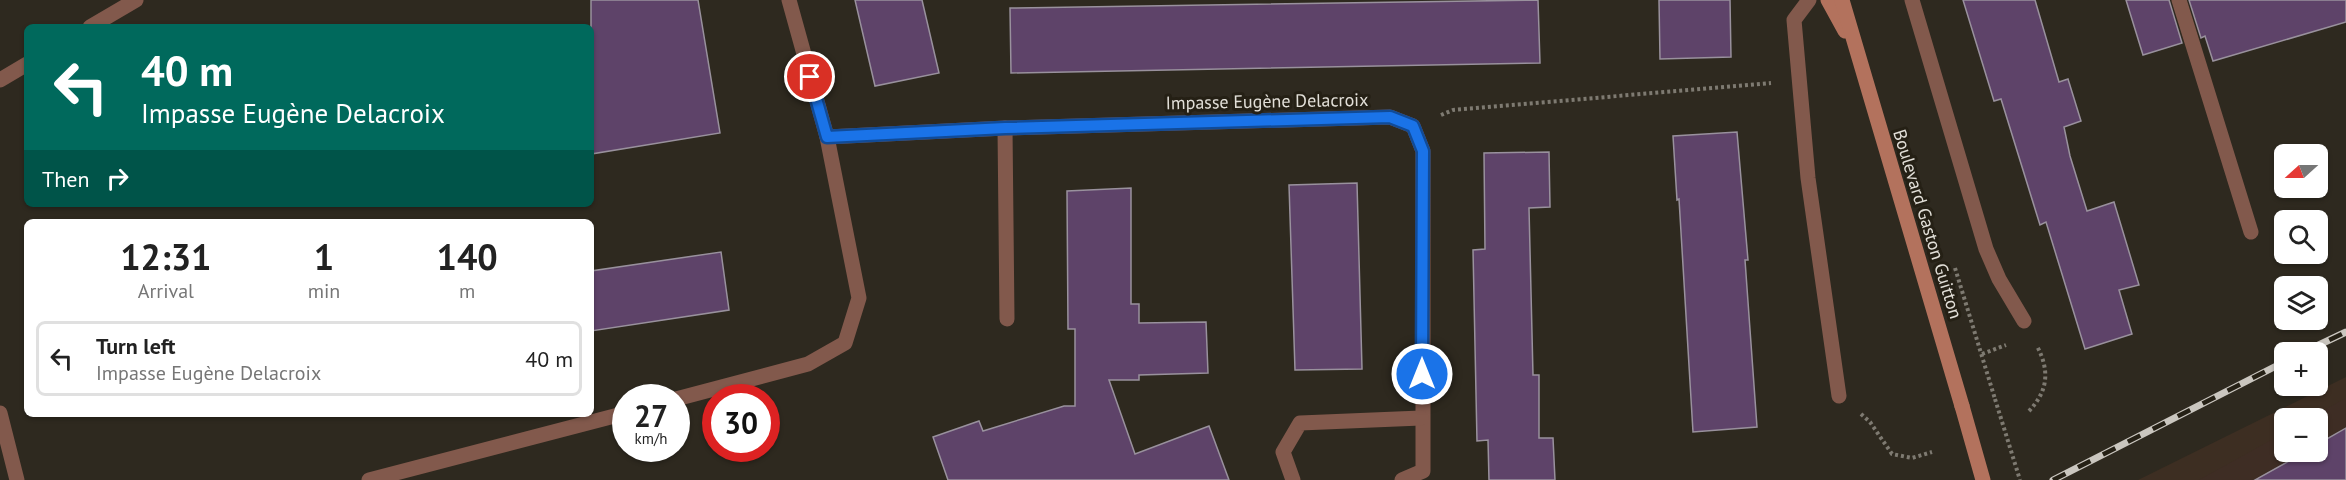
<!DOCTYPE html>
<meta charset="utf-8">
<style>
body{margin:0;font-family:"PT Sans",sans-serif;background:#f2f2f2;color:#222;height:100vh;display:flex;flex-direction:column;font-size:22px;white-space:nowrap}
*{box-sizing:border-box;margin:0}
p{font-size:20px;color:#767676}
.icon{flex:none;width:33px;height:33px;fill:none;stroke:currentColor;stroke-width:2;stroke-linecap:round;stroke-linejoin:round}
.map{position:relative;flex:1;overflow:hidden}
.details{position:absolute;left:24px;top:219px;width:570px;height:198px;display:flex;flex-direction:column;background:#fff;border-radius:9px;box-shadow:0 2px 4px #0004}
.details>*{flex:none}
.hud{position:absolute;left:24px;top:24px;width:570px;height:183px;border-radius:9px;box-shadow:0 2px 4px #0004;background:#00695c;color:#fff;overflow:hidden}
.needle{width:39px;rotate:249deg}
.controls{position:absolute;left:2274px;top:144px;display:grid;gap:12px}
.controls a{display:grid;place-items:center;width:54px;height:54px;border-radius:9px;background:#fff;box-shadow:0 2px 4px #0004;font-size:30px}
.speed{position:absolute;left:612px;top:384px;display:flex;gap:12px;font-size:30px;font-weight:700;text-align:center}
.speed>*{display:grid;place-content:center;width:78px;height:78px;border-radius:50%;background:#fff;box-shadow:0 2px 4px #0004;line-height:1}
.speed small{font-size:15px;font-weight:400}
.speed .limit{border:9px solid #d22;background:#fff;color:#111}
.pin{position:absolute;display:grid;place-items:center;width:51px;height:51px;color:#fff;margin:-26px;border:3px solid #fff;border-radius:50%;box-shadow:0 2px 6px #0007}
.me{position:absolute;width:66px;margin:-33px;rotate:0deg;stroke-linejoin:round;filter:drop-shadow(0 0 4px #0008)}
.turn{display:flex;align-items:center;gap:21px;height:126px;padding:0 18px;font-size:27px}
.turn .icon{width:78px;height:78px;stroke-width:2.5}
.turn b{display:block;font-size:42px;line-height:51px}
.then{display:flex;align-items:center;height:57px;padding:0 18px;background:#0003;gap:12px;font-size:22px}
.eta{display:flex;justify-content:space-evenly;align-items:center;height:102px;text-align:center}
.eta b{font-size:36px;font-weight:800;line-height:42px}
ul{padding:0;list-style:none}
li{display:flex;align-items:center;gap:18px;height:75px;margin:0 12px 9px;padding:0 6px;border:3px solid #e0e0e0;border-radius:9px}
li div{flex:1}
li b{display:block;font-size:22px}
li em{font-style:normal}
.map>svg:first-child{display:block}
.industrial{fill:#3d2e22;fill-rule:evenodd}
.education{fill:#3e2d24}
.building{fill:#5e4369;stroke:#99919d;stroke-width:1.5}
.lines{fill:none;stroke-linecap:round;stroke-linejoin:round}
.path{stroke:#7e7a71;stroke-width:4;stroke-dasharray:3 3;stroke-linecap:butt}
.lane{stroke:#82594c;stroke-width:15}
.street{stroke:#82594c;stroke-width:15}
.secondary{stroke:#b3725d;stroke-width:15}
.rail-casing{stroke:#cac6bf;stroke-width:7}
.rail{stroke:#252015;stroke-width:4.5;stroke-dasharray:14;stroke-linecap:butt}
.path-bridge{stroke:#7e7a71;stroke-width:4;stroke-dasharray:3 3;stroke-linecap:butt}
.secondary-bridge{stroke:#b3725d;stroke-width:15}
.route-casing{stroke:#114b97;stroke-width:15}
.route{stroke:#1a73e8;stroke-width:10}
.labels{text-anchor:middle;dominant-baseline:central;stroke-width:6;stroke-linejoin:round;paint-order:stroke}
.street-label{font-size:18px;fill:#e2dfd8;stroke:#252015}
</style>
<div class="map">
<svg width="2346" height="480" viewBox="0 0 2346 480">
<rect width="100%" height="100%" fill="#2e291f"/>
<path class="industrial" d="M2346 377V480H2138ZM2284 418H2318V452H2284Z"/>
<path class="education" d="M2346 398V480H2199L2284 433V452H2318V418H2310Z"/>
<g class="building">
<path d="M591 0H698L720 133 591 154Z"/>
<path d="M855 0H922L939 73 875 86Z"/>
<path d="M1538 0 1540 63 1011 73 1010 8Z"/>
<path d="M1659 0H1730L1731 57 1660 59Z"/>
<path d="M1963 0H2035L2059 82 2068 79 2081 121 2064 127 2070 156 2087 211 2114 202 2139 285 2119 290 2132 334 2085 349 2046 222 2040 225 2001 99 1994 101Z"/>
<path d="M2126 0H2169L2182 43 2143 55Z"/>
<path d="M2189 0H2346V22L2213 61 2205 36 2201 38Z"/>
<path d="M1737 132 1748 260H1745L1757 427 1693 432 1679 199 1677 200 1673 136Z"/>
<path d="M1549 152 1550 207 1529 208 1533 375H1539V438H1553L1555 480H1489L1488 440 1477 441 1473 250 1485 249 1484 153Z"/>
<path d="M1357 183 1362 369 1295 370 1289 185Z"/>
<path d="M1131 188V304H1139V323L1206 322 1208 373 1139 375V380H1109L1135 454 1209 426 1229 480H948L933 437 979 421 983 431 1064 406H1075V329H1068L1067 191Z"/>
<path d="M721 252 729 310 591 331V271Z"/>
<path d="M2346 428V480H2255L2305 452H2318V444Z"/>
</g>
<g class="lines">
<g class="path">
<path d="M1441 115 1453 110 1771 83"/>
<path d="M1955 268 1995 399"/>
<path d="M1982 354 2006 345"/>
<path d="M2029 411C2048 391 2050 371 2037 346"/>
<path d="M1861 414 1870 422 1892 454 1912 458 1932 452"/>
</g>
<g class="lane">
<path d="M1912 0 1986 249 1999 279 2024 321"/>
<path d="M2179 0 2251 232"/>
<path d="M90 27 136 0"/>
<path d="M0 80 27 64"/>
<path d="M1005 128 1007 319"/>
</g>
<g class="street">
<path d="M1809 0 1794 20 1808 178 1839 396"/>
<path d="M827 137 1005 128 1390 117 1413 126 1423 151V471L1402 480"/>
<path d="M676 399 808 364 845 343 859 298 827 137 789 0"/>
<path d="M0 413 17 480"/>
<path d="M369 480 626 413"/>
<path d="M1293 480 1283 452 1300 423 1421 418"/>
</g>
<g class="secondary">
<path d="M1828 0 1845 31"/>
<path d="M1842 0 1962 406"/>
</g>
<defs>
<g id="rail">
<path d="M2304 352 2346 332"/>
<path d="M2053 480 2284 362"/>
</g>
</defs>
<use href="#rail" class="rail-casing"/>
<use href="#rail" class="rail"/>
<path class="path-bridge" d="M1995 399 2020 480"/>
<path class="secondary-bridge" d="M1962 406 1983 480"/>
</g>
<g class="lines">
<defs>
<path id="route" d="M810 77 827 137 1005 128 1390 117 1413 126 1423 151 1422 374"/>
</defs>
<use href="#route" class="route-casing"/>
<use href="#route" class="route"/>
</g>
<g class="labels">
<g class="street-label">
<text transform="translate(1267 101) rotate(-1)">Impasse Eugène Delacroix</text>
<text transform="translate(1928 224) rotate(73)">Boulevard Gaston Guitton</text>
</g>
</g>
</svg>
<div class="controls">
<a><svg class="needle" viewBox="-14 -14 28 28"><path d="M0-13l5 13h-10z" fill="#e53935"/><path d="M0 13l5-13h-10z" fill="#767676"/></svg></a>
<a><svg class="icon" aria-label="search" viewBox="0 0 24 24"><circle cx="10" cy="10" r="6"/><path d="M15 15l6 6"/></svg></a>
<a><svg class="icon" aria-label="layers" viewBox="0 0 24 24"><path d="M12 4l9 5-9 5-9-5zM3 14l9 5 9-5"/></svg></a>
<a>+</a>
<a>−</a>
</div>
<div class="speed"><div>27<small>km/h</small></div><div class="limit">30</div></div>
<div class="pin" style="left:810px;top:77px;background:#d93025"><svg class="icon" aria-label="arrive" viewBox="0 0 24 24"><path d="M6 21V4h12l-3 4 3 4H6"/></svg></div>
<svg class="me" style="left:1422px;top:374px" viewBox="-20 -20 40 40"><circle r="17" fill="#1a73e8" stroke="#fff" stroke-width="3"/><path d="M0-11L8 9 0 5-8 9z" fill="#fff"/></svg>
<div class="hud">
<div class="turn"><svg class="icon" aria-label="left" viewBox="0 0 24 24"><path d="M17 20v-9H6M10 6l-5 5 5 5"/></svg><div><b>40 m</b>Impasse Eugène Delacroix</div></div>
<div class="then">Then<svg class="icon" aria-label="right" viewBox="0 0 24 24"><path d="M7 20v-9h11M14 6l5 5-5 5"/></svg></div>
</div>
<section class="details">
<div class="eta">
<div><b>12:31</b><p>Arrival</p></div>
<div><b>1</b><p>min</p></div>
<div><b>140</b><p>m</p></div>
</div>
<ul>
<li><svg class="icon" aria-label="left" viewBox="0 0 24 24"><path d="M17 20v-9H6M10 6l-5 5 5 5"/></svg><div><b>Turn left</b><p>Impasse Eugène Delacroix</p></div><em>40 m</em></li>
</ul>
</section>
</div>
